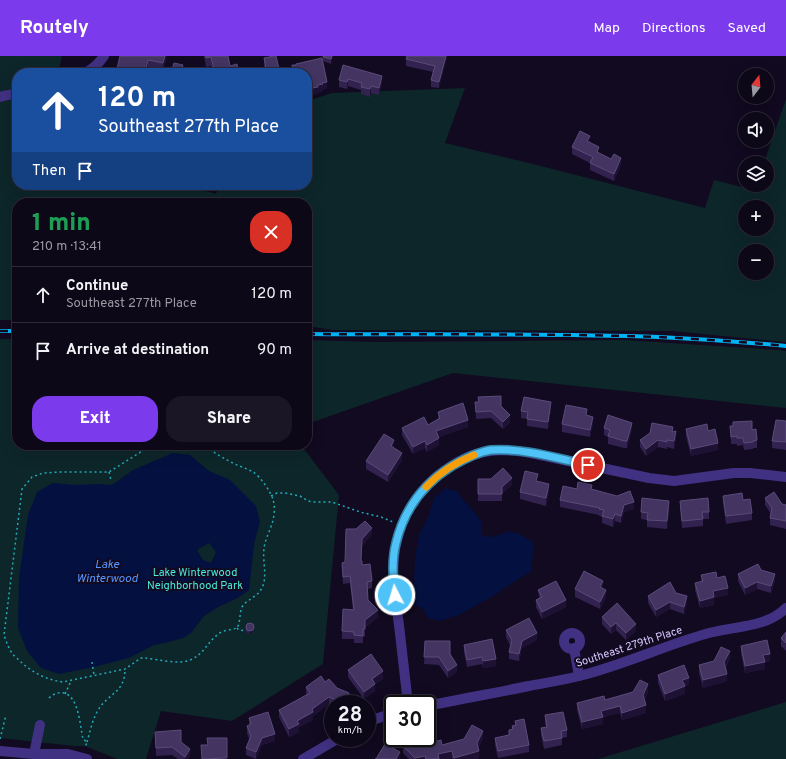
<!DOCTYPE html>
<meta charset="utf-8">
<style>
body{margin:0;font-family:Overpass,sans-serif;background:#1b1625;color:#f1f3f6;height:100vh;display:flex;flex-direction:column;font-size:15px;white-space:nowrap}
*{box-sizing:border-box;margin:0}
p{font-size:13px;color:#9a9aa2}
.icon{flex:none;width:22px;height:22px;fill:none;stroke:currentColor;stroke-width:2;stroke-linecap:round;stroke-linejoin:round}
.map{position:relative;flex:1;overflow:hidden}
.panel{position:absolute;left:12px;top:142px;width:300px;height:252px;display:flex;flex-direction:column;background:#0d0818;border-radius:16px;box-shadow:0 4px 16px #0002,0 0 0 1px #2d2937}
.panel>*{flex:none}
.banner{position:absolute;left:12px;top:12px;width:300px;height:122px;border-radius:16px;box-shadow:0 4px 16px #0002,0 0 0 1px #2d2937;background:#1a4fa0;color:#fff;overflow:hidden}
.needle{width:26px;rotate:16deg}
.fabs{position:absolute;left:738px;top:12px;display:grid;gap:8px}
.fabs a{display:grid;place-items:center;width:36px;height:36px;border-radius:50%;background:#0d0818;box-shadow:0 4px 16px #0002,0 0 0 1px #2d2937;font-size:20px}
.speed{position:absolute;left:324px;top:639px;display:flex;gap:8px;font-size:20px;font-weight:700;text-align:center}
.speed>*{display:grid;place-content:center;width:52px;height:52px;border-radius:50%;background:#0d0818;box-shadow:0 4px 16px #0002,0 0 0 1px #2d2937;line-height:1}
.speed small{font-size:10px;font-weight:400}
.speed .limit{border:2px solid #111;border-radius:6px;background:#fff;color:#111}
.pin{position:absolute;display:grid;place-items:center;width:34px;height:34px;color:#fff;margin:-17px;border:2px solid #fff;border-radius:50%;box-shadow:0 1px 4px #0007}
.me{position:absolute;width:44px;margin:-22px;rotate:355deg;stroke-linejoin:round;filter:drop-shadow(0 0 3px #0008)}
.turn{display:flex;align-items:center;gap:14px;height:84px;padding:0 20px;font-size:18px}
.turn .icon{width:52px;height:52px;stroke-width:2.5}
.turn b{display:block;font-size:28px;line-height:34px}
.then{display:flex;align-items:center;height:38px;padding:0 20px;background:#0003;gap:8px;font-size:15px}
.round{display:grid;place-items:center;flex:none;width:42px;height:42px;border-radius:16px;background:#1b1625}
.overview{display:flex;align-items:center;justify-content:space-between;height:68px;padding:0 20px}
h1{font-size:24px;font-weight:800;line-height:30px;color:#1e9e55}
.cta{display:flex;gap:8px;margin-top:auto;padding:8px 20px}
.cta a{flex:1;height:46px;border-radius:16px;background:#7c3aed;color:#fff;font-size:16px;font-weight:800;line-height:46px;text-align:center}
.cta a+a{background:#1b1625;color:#f1f3f6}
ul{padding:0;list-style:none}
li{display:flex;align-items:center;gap:12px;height:56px;padding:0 20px;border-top:1px solid #2d2937}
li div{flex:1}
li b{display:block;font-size:15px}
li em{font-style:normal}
header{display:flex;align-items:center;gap:24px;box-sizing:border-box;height:56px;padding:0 20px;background:#7c3aed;color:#fff}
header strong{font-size:19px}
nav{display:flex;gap:22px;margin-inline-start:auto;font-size:14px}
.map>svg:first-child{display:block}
.green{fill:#0d262a;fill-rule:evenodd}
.water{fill:#04103f;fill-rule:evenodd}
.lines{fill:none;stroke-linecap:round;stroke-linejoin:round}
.path{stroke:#22abba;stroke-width:1.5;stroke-dasharray:2 3;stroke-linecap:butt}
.minor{stroke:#413183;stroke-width:10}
.rail-casing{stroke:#00b4f4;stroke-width:4}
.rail{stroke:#110a20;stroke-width:2.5;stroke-dasharray:8;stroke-linecap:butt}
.wall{fill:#32224f}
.shaded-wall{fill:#1d1134}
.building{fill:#433462;stroke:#5b4b7b}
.route-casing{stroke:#337fa1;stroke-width:10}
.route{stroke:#4fc3f7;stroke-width:7}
.slow{stroke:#f59e0b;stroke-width:7}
.labels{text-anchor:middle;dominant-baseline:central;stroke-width:4;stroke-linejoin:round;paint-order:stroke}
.park-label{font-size:11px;fill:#4aeadc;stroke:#110a20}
.street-label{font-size:11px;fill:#d8c9ff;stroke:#110a20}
.water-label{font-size:12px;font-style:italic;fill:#5796ff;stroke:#110a20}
</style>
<header>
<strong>Routely</strong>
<nav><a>Map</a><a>Directions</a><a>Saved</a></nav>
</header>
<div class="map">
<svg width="786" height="703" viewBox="0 0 786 703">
<rect width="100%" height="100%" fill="#110a20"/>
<g class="green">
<path d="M0 0H62L58 17H17V129H185L216 138 219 129H307V45L332 37 465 32 445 87 533 108 705 152 714 124 754 134 756 129H767V107H764L786 43V286L672 275 333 274 307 270V147H17V264H0ZM745 151H767V173H745ZM745 195H767V217H745Z"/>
<path d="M0 283H17V389H301L339 439 323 608 232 665 161 655 146 703H117L85 690H74L0 682Z"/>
<path d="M307 284 375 286 623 284 779 294 786 295V352L453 317 307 368Z"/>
<path d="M786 646V703H598Z"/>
</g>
<g class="water">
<path d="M173 397 190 399 209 415 230 424 256 450 260 466 254 488 249 534 236 543 220 550 204 560 191 577 183 582 169 586 154 589 129 602 94 611 59 618 41 612 27 595 18 572 19 522 28 459 37 436 53 427 74 429 99 428 112 429 133 414ZM209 487 216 496 211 507 203 504 197 494Z"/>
<path d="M446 432 456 435 475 457 481 465 482 479 492 481 510 475 521 479 534 487 531 516 520 522 493 540 459 559 439 565 428 562 423 553 416 549 414 529 415 501 419 479 428 461 434 442Z"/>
</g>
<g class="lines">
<g class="path">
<path d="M154 389 147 392 109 416H61L43 417 32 421 22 433 4 579C6 585 8 591 12 597 14 600 18 603 21 606 33 617 47 624 63 626L125 613 141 602H144C157 603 178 609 190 604 203 599 207 587 217 579 222 574 231 574 237 572 241 565 239 558 242 551 246 544 255 542 260 535 269 523 262 506 264 493 265 481 273 471 274 458 275 453 274 448 273 443 270 435 261 421 253 416 246 412 238 410 231 406 221 401 212 395 202 389"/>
<path d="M109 416 111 424"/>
<path d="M271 440 277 437H285L300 440 308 445 314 446H332L360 456 381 461 393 466"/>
<path d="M237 572 239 574 246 575"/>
<path d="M92 606 94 619"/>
<path d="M65 638 71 625"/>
<path d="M49 642C53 638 58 636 64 637 79 641 80 670 83 683L87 686 85 692"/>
<path d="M0 683 6 659"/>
<path d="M87 686C90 676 92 665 97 656 107 637 125 638 125 613"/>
</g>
<g class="minor">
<path d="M85 17C93 13 99 7 104 0"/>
<path d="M0 41 17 37"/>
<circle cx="572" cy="585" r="8"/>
<path d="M574 592 579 620"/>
<path d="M408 648C405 622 402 596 399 569 397 554 394 539 393 524 392 483 404 449 436 421 451 409 470 397 490 395 502 393 514 395 526 396L649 422 674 425 734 417H750L786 421"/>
<path d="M427 650C461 643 495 637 529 630 545 627 563 624 579 620 624 609 665 589 709 577 735 570 766 572 786 552"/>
<path d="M367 666 393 657"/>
<path d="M0 695 34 698H68L87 703"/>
<path d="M34 698 40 669"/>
<path d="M303 703 339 682"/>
</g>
<defs>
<g id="rail">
<path d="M0 275H17"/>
<path d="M307 278C424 279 542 277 659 281 701 283 744 286 786 290"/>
</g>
</defs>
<use href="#rail" class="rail-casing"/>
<use href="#rail" class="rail"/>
</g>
<g class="wall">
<path d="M120 0H167L163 15 148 11 147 17H116Z"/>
<path d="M204 0H228L230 10 238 17H213L211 10 206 11Z"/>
<path d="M323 0H333L331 8 323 5Z"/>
<path d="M447 0 439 32 431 31V24L433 16 406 10V3Z"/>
<path d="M264 2 280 17H265L264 9Z"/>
<path d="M343 9 382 27 379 39 371 37 370 41 361 38V34L348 30 347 33 339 31V24Z"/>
<path d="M590 87 599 97 621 109 614 125 590 114V107L572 98V91Z"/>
<path d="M475 346 501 350 510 366 503 373 491 362 476 363Z"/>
<path d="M551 353 548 373 527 370V363L521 362V355Z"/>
<path d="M438 356 468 371 439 381V389L427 396 425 392 413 398 402 379V372L428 369 438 363Z"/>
<path d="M587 360 593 368 590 381 562 376V368Z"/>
<path d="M786 365V394L772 392V385Z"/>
<path d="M730 370 752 374 757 384V392H753V393L744 394 743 389 737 390V388H731Z"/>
<path d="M604 372 632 374 627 392H624L608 388V381L604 379Z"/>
<path d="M686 373 718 394 691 400 686 380Z"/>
<path d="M673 376 676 382 674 393 667 391V393L658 391 646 400 640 391V384Z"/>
<path d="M394 392 402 404 388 426 366 413V405Z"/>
<path d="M478 423 512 429 502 438V445H478Z"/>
<path d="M538 426 549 436 546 450 520 443V436Z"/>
<path d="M577 433H592L634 453 624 456 621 467 615 465 613 471 602 467V461L599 460V459L560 451V444Z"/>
<path d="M723 440 743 444 752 457V464L726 468 723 447Z"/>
<path d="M765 442 782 448 786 449V473L770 469V462L771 458 765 449Z"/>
<path d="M680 445 709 456V463H703V470L682 472 680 452Z"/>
<path d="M669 452 667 473 647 471V464L641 463V456Z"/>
<path d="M372 479 362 490 361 505 362 509 372 525V532L367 533 368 544 378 561 365 572V581L363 580V587H354V583H342V575L353 554 350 527 343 528 342 507 345 506Z"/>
<path d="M761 514 775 525 771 537 757 533 745 539 738 525V518Z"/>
<path d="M701 519 717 522 728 539 714 542V549L700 552 695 534V527L701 526Z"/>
<path d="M602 532 606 541 600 553 575 541V533Z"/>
<path d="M538 534 566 551 542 563 536 551V544L539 542Z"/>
<path d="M648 540 687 547 684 558 670 553 656 561 648 547Z"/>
<path d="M602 561 636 575 626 584 616 574 611 578 602 568Z"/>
<path d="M245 571 254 574 252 577 249 578 246 576Z"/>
<path d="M506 574 537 584 522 592 519 605 509 603V596L510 589 506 581Z"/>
<path d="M786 576V595L781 590V582Z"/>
<path d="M425 585 450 598 457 616 448 622 439 609 424 608Z"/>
<path d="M464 589 496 610 483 612 482 608 467 611 464 596Z"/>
<path d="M741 590 770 605 765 606V613L745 617 741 597Z"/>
<path d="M730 602 726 611 727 625 703 632 699 617V609Z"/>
<path d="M348 614 383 623 375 628V635L364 643 348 621Z"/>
<path d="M658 619 689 629 685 630V638L665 645 658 627Z"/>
<path d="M325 626 337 632 349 644 348 648H333V650L329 648 313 660V664L299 671V676L289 681 279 661V654L306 639V631Z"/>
<path d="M648 636 645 643 646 657 622 664 620 657 603 661V668L582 673 577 654V647L605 644Z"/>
<path d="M545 659 567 674V681L562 682V689L544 693 541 679V672L546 671 545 667Z"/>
<path d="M249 662 275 685 262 689 256 703 246 699V692L249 683 247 677V670L249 669Z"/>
<path d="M515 665 529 689V696L498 702 495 689V682L509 679V674H512V670L515 669Z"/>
<path d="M155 676 181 686 190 700 188 703H178L172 699 156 700Z"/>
<path d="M483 682 478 692 479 702 476 703H452V702L447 703H409L403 697V690H419L442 689Z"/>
</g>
<g class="shaded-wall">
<path d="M165 0H167L163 15V7Z"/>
<path d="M332 0H333L331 8V3Z"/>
<path d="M446 0H447V2L439 32V26Z"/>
<path d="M148 4V11L147 17H145Z"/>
<path d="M238 15V17H229Z"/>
<path d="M382 20V27L379 39V32Z"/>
<path d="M348 23V30L347 33V26Z"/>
<path d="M327 26V33L323 34V36L318 37V38L307 40V33L322 27Z"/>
<path d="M371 30V37L370 41V33Z"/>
<path d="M590 80V87L587 85Z"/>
<path d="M621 102V109L614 125V118Z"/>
<path d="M551 346V353L548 373V366Z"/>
<path d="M510 359V366L503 373V366Z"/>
<path d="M593 361V368L590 381V374Z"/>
<path d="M468 364V371L436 382V375Z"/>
<path d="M632 367V374L627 392V385Z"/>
<path d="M676 375V382L674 393V385Z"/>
<path d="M439 382V389L427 396V389Z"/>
<path d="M394 384V392L391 397V390Z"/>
<path d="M658 384V391L646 400V393Z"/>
<path d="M425 385V392L413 398V391Z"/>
<path d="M718 387V394L691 400V393Z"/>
<path d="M402 397V404L388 426V419Z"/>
<path d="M512 422V429L502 438V431Z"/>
<path d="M549 428V436L546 450V442Z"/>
<path d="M669 445V452L667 473V465Z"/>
<path d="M634 446V453L624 456 621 467V460L624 449Z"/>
<path d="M615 458V465L613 471V463Z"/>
<path d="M372 472V479L362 490V483Z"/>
<path d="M775 518V525L771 537V530Z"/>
<path d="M603 525V532L600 531Z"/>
<path d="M757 526V533L745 539V532Z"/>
<path d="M728 532V539L714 542V549L700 552V545L713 535Z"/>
<path d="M606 534V541L600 553V546Z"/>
<path d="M687 540V547L684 558V551Z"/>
<path d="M566 544V551L542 563V556Z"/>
<path d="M670 546V553L656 561V554Z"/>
<path d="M378 554V561L365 572V581V564Z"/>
<path d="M616 567V574L611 578V571Z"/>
<path d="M636 568V575L626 584V577Z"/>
<path d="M254 572V574L252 577 249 578V575Z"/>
<path d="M537 577V584L522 592 519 605V598L522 585Z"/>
<path d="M730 595V602L724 613V606Z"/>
<path d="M770 598V605L765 606V613L745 617V610L763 599Z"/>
<path d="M496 603V610L483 612V605Z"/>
<path d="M457 609V616L448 622V615Z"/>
<path d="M383 615V623L375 628V635L364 643V636L372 623Z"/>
<path d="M727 618V625L703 632V624Z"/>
<path d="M689 622V629L685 630V638L665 645V638L682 624Z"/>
<path d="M648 628V636L643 646V639Z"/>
<path d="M349 637V644L348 648H345Z"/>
<path d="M329 641V648L313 660V664L299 671V676L289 681V673L297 665Z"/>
<path d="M646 649V657L622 664V657Z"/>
<path d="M620 650V657L603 661V668L582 673V666L601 655Z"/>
<path d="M483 675V682L477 694V687Z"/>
<path d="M275 678V685L262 689 256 703V696L262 682Z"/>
<path d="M190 693V700L188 703H185V701Z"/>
<path d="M452 695V702L447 703H438V698Z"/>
<path d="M479 695V702L476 703H454V702Z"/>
<path d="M400 696V703H396Z"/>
<path d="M425 700V703H415V702Z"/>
</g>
<g class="building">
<path d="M120 0H165L163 7 148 4 145 17H116Z"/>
<path d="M205 0H228L230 10 237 8 238 15 229 17H215L211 1 206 2Z"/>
<path d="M274 0H276L280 17H265H267L264 2Z"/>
<path d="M323 0H332L331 3 323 1Z"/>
<path d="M407 0H446L439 26 431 24 435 10 406 3Z"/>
<path d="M322 2 327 26 322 27 323 28 318 29V31L307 33V17H293L292 9H296V8Z"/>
<path d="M174 7 183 9 181 17H171Z"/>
<path d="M343 9 382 20 379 32 371 30 370 33 361 31 362 27 348 23 347 26 339 24Z"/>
<path d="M580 75 590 80 587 85 599 91 597 96 611 103 614 98 621 102 614 118 590 107 593 101 572 91Z"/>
<path d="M501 340V350L510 359 503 366 491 355 476 356 475 346H479L478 341Z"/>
<path d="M524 341 551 346 548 366 527 363 528 356 521 355Z"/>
<path d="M463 347 468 364 436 375 439 382 427 389 425 385 413 391 402 372 424 361 428 369 440 362 438 356Z"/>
<path d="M566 349 587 353 586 359 593 361 590 374 562 368Z"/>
<path d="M608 359 632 367 627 385H624L608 380 610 374 604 372Z"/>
<path d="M776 364 786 365V386L772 385Z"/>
<path d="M752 365V374L756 373 757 384 753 385V386L744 387 743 382H737V380L731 381 730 370H733V366Z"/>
<path d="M652 367 673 371 672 376 676 375 674 385 667 384V386L658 384 646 393 640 384 650 377Z"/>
<path d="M707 368 708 375 715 373 718 387 691 393 686 373Z"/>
<path d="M384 378 394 384 391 390 402 397 388 419 366 405Z"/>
<path d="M503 412 512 422 502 431V438H478V423H491Z"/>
<path d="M525 415 538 418 536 425 549 428 546 442 520 436Z"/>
<path d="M578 426 592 429 591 433 617 440 630 435 634 446 624 449 621 460 615 458 613 463 602 460 604 454 599 453 600 452 560 444 563 430 577 433Z"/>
<path d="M774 436 782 448 786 449V465L770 462 772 452 765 442Z"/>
<path d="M742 437 743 444 750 443 752 457 726 460 723 440Z"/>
<path d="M642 442 669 445 667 465 647 464 648 457 641 456Z"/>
<path d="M708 442 709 456H702L703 463 682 465 680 445Z"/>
<path d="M365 465 372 472 362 483 361 505H362V509L370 508 372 525 367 526 368 544 378 554 365 564V573H363V580L354 579V576L342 575 343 553 354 554 350 520 343 521 342 507 345 506 346 473H356Z"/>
<path d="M758 508 761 514 775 518 771 530 757 526 745 532 738 518Z"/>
<path d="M584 515 603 525 600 531 606 534 600 546 575 533Z"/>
<path d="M716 516 717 522 725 520 728 532 713 535 714 541 700 545 695 527 703 525 701 519Z"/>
<path d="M556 525 566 544 542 556 536 544 542 541 538 534Z"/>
<path d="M670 526 676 537 687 540 684 551 670 546 656 554 648 540Z"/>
<path d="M617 547 636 568 626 577 616 567 611 571 602 561Z"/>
<path d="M529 562 537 577 522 585 519 598 509 596 512 584 506 574Z"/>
<circle cx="250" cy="571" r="4"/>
<path d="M786 576V587L781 582Z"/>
<path d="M492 583 496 603 483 605 482 601 467 604 464 589Z"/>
<path d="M767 584 770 598 763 599 765 606 745 610 741 590Z"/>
<path d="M425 585H450V598L457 609 448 615 439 601H424Z"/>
<path d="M721 591 730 595 724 606 727 618 703 624 699 609 714 605Z"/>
<path d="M371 598 383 615 372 623 375 628 364 636 348 614Z"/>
<path d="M684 609 689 622 682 624 685 630 665 638 658 619Z"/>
<path d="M321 620 325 626 329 623 337 632 349 637 345 648 329 641 312 653 313 656 297 665 299 668 289 673 279 654 310 637 306 631Z"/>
<path d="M640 624 648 628 643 639 646 649 622 657 620 650 601 655 603 661 582 666 577 647 604 640 605 644 633 636Z"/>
<path d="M268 656 275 678 262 682 256 696 246 692 251 680 247 670 251 668 249 662Z"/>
<path d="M563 656 567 674 561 675 562 682 544 685 541 672 547 671 545 659Z"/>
<path d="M524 663 529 689 498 695 495 682 509 679V674L513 673 512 670 516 669 515 665Z"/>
<path d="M472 669 483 675 477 687 479 695 454 702 452 695 438 698 439 703H426L425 700 415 702 403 690 411 682 419 690 441 684 442 689 464 683Z"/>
<path d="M181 674V686L190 693 185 701 172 691 156 692 155 676Z"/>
<path d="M207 682H227V702L202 703 201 689H208Z"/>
<path d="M385 688 400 696 396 703H375H376Z"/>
</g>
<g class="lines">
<defs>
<path id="route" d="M395 539C393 524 392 502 396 487 404 454 423 428 452 410 464 403 477 396 491 394 524 392 556 402 588 409"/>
</defs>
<use href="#route" class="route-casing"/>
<use href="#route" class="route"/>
<path class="slow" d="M426 431C439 417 456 406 474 399"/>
</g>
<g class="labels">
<g class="park-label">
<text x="195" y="517">Lake Winterwood<tspan x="195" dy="13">Neighborhood Park</tspan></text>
</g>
<g class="street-label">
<text transform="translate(629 591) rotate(-18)">Southeast 279th Place</text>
</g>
<g class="water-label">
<text x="107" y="509">Lake<tspan x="107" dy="14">Winterwood</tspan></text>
</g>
</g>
</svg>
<div class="fabs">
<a><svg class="needle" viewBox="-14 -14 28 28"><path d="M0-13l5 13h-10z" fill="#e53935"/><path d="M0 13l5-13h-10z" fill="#9a9aa2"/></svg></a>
<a><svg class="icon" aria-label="sound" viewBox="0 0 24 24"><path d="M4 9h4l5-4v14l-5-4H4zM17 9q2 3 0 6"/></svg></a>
<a><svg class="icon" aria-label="layers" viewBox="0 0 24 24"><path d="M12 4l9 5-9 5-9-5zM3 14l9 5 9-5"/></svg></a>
<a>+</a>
<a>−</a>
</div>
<div class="speed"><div>28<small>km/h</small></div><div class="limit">30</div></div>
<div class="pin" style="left:588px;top:409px;background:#d93025"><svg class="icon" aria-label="arrive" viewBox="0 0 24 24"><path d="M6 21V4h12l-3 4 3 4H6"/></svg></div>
<svg class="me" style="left:395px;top:539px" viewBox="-20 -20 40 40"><circle r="17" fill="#4fc3f7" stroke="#fff" stroke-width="3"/><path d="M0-11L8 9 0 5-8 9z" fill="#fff"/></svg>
<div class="banner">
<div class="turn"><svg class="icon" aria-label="ahead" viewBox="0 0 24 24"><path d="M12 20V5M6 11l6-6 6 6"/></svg><div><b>120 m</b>Southeast 277th Place</div></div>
<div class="then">Then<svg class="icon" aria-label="arrive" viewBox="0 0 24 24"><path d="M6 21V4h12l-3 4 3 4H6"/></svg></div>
</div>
<section class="panel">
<div class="overview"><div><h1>1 min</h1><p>210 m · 13:41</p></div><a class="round" style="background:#d93025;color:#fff"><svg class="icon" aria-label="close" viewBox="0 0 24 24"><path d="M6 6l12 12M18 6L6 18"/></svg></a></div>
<ul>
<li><svg class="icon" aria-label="ahead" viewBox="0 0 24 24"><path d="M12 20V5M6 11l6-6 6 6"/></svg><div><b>Continue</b><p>Southeast 277th Place</p></div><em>120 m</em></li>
<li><svg class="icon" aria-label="arrive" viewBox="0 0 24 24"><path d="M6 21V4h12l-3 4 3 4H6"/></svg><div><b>Arrive at destination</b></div><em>90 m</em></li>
</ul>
<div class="cta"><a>Exit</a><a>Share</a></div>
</section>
</div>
